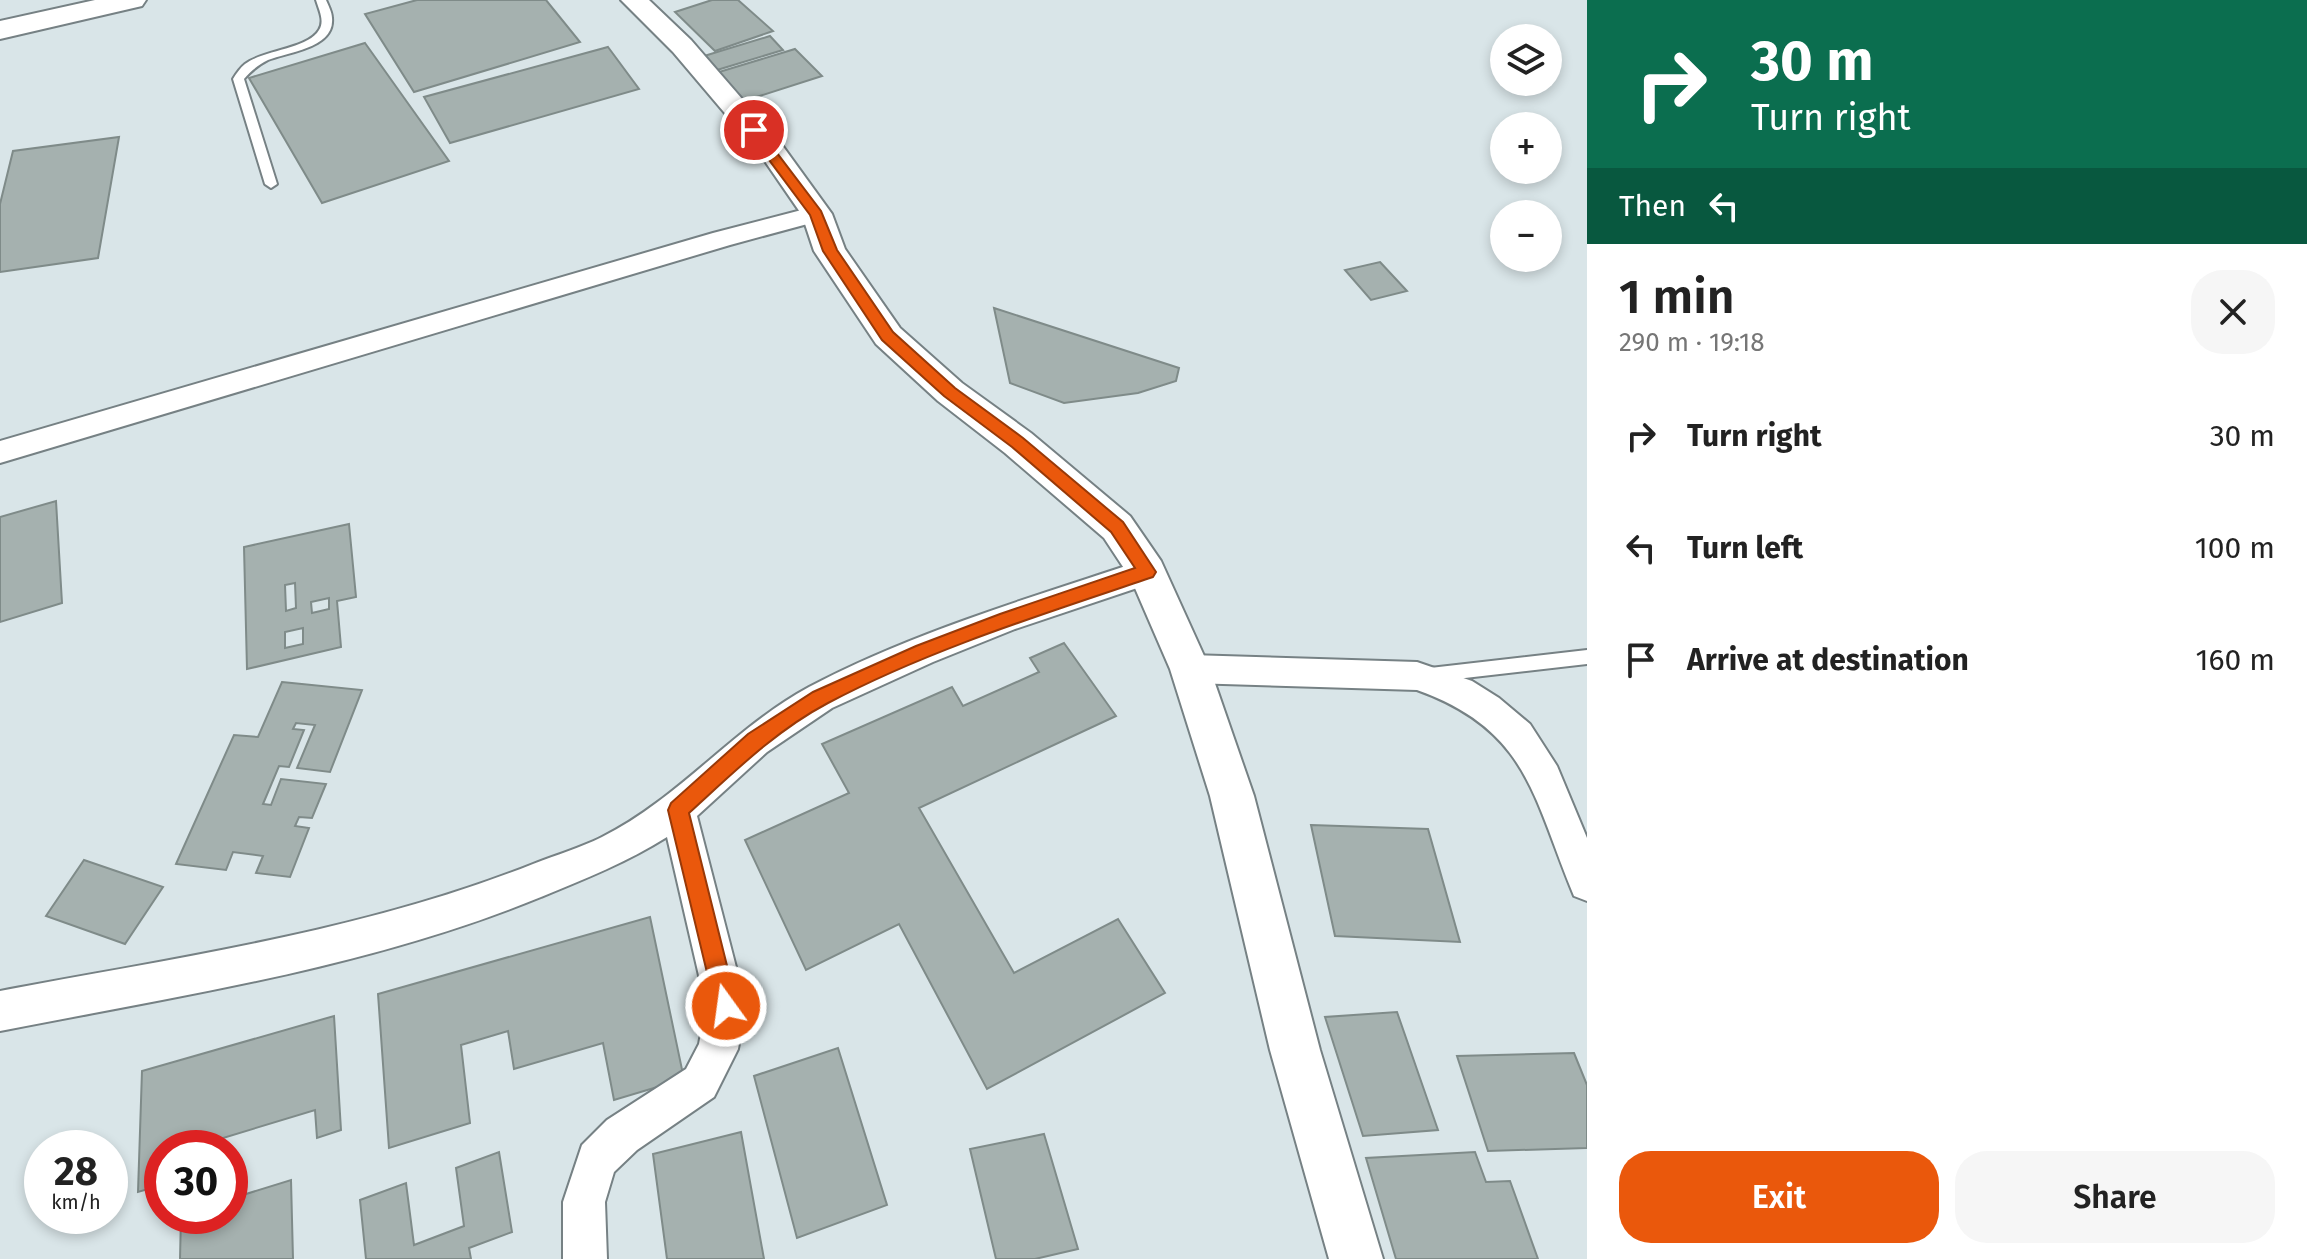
<!DOCTYPE html>
<meta charset="utf-8">
<style>
body{margin:0;font-family:"Fira Sans",sans-serif;background:#f6f6f6;color:#222;height:100vh;display:flex;flex-direction:column;font-size:30px;white-space:nowrap}
*{box-sizing:border-box;margin:0}
p{font-size:26px;color:#767676}
.icon{flex:none;width:44px;height:44px;fill:none;stroke:currentColor;stroke-width:2;stroke-linecap:round;stroke-linejoin:round}
.map{position:relative;flex:1;overflow:hidden}
.side{display:flex;flex-direction:column;background:#fff;width:720px}
.side>*{flex:none}
.hud{background:#0b6e4f;color:#fff;overflow:hidden}
.buttons{position:absolute;left:1490px;top:24px;display:grid;gap:16px}
.buttons a{display:grid;place-items:center;width:72px;height:72px;border-radius:50%;background:#fff;box-shadow:0 4px 12px #0003;font-size:40px}
.speed{position:absolute;left:24px;top:1130px;display:flex;gap:16px;font-size:40px;font-weight:700;text-align:center}
.speed>*{display:grid;place-content:center;width:104px;height:104px;border-radius:50%;background:#fff;box-shadow:0 4px 12px #0003;line-height:1}
.speed small{font-size:20px;font-weight:400}
.speed .limit{border:12px solid #d22;background:#fff;color:#111}
.pin{position:absolute;display:grid;place-items:center;width:68px;height:68px;color:#fff;margin:-34px;border:4px solid #fff;border-radius:50%;box-shadow:0 2px 8px #0007}
.me{position:absolute;width:88px;margin:-44px;rotate:346deg;stroke-linejoin:round;filter:drop-shadow(0 0 6px #0008)}
.turn{display:flex;align-items:center;gap:28px;height:168px;padding:0 32px;font-size:36px}
.turn .icon{width:104px;height:104px;stroke-width:2.5}
.turn b{display:block;font-size:56px;line-height:68px}
.then{display:flex;align-items:center;height:76px;padding:0 32px;background:#0003;gap:16px;font-size:30px}
.round{display:grid;place-items:center;flex:none;width:84px;height:84px;border-radius:32px;background:#f6f6f6}
.summary{display:flex;align-items:center;justify-content:space-between;height:136px;padding:0 32px}
h1{font-size:48px;font-weight:600;line-height:60px}
.button{display:flex;gap:16px;margin-top:auto;padding:16px 32px}
.button a{flex:1;height:92px;border-radius:32px;background:#ea580c;color:#fff;font-size:32px;font-weight:600;line-height:92px;text-align:center}
.button a+a{background:#f6f6f6;color:#222}
ul{padding:0;list-style:none}
li{display:flex;align-items:center;gap:24px;height:112px;padding:0 32px}
li div{flex:1}
li b{display:block;font-size:30px}
li em{font-style:normal}
main{display:flex;flex:1;min-height:0}
.map>svg:first-child{display:block}
.building{fill:#a5b1af;stroke:#7f8b89;stroke-width:2;fill-rule:evenodd}
.lines{fill:none;stroke-linecap:round;stroke-linejoin:round}
.service-casing{stroke:#768184;stroke-width:4}
.minor-casing{stroke:#768184;stroke-width:4}
.tertiary-casing{stroke:#768184;stroke-width:4}
.primary-casing{stroke:#768184;stroke-width:4}
.service{fill:#fff;fill-rule:evenodd}
.minor{fill:#fff;fill-rule:evenodd}
.tertiary{fill:#fff;fill-rule:evenodd}
.primary{fill:#fff;fill-rule:evenodd}
.route{fill:#ea580c;stroke:#983908;stroke-width:2}
</style>
<main>
<div class="map">
<svg width="1587" height="1259" viewBox="0 0 1587 1259">
<rect width="100%" height="100%" fill="#d9e5e8"/>
<g class="building">
<path d="M417 0H546L580 42 414 92 365 14Z"/>
<path d="M712 0H738L773 31 715 51 675 12Z"/>
<path d="M770 36 783 50 717 70 704 56Z"/>
<path d="M365 43 449 161 322 203 249 78Z"/>
<path d="M608 47 639 89 450 143 424 97Z"/>
<path d="M795 49 822 76 744 101 719 72Z"/>
<path d="M119 137 98 258 0 272V204L13 151Z"/>
<path d="M1380 262 1407 291 1371 300 1345 270Z"/>
<path d="M994 308 1179 368 1176 381 1138 393 1064 403 1010 383Z"/>
<path d="M56 501 62 603 0 622V517Z"/>
<path d="M349 524 356 597 337 601 341 647 247 669 244 547ZM295 583 296 608 286 611 285 585ZM329 598V609L312 613 311 602ZM303 628V644L285 648V632Z"/>
<path d="M1064 643 1116 716 919 808 1014 973 1118 919 1165 993 987 1089 899 924 806 970 745 840 849 793 822 744 952 687 963 706 1039 672 1030 658Z"/>
<path d="M282 682 362 690 330 772 297 768 315 725 296 723 293 729 304 730 289 767 279 766 263 804 271 805 281 779 326 784 312 818 299 817 295 826 309 828 290 877 256 873 263 856 233 852 226 870 176 864 234 735 258 737Z"/>
<path d="M1311 825 1428 829 1460 942 1335 936Z"/>
<path d="M84 860 163 887 125 944 46 916Z"/>
<path d="M650 917 684 1079 614 1100 603 1043 514 1069 508 1031 461 1045 470 1123 389 1148 378 994Z"/>
<path d="M1397 1012 1438 1130 1363 1136 1325 1017Z"/>
<path d="M334 1016 341 1130 317 1138 315 1110 200 1145V1148H162V1185L138 1192 142 1071Z"/>
<path d="M838 1048 887 1205 797 1238 754 1076Z"/>
<path d="M1574 1053 1587 1085V1148L1488 1151 1457 1056Z"/>
<path d="M741 1132 764 1259H667L653 1154Z"/>
<path d="M1044 1134 1078 1249 1035 1259H996L970 1149Z"/>
<path d="M499 1152 512 1232 469 1248 471 1259H366L360 1200 406 1183 414 1245 464 1226 456 1168Z"/>
<path d="M1475 1152 1486 1182 1510 1181 1538 1259H1396L1366 1158Z"/>
<path d="M291 1180 293 1259H180L181 1216H230V1199Z"/>
</g>
<g class="lines">
<defs>
<g id="service">
<path d="M316 0H326C328 5 332 12 332 18 335 48 288 52 268 60 258 65 251 71 244 79L277 184 271 188 265 184 233 79C236 74 240 68 245 64 263 50 308 49 319 30 325 21 319 10 316 0Z"/>
<path d="M1587 650V664L1430 682 1424 680 1422 675 1424 670 1430 668Z"/>
</g>
<g id="minor">
<path d="M817 206 826 209 829 214 826 219 730 245 0 463V441L713 233Z"/>
<path d="M1147 559 1158 563 1162 572 1158 581 1015 629 933 662 832 708 767 752 697 816 746 1006 738 1049 714 1097 637 1150 614 1172 605 1202 607 1259H563V1202L582 1145 607 1120 686 1069 699 1044 706 1006 667 837C627 862 585 879 541 897 368 968 183 995 0 1031V991C179 957 362 932 533 864 556 855 580 848 602 837 680 798 733 728 809 687 915 631 1033 597 1147 559Z"/>
<path d="M1190 655 1417 662 1472 681 1499 698 1530 724 1557 766 1587 838V901L1574 896C1533 798 1529 730 1417 690L1190 683 1178 679 1174 669 1178 659Z"/>
</g>
<path id="tertiary" d="M621 0H649L691 40 782 145 832 214 845 249 900 328 962 383 1031 433 1130 516 1161 561 1210 669 1254 796 1320 1050 1383 1259H1329L1270 1050 1210 796 1170 669 1131 579 1104 538 1005 453 938 401 876 344 814 251 802 215 762 157 673 52Z"/>
<path id="primary" d="M95 0H146L142 6 0 39V21Z"/>
</defs>
<use href="#service" class="service-casing"/>
<use href="#minor" class="minor-casing"/>
<use href="#tertiary" class="tertiary-casing"/>
<use href="#primary" class="primary-casing"/>
<use href="#service" class="service"/>
<use href="#minor" class="minor"/>
<use href="#tertiary" class="tertiary"/>
<use href="#primary" class="primary"/>
</g>
<path class="route" d="M749 128H758L821 211 837 250 893 332 955 388 1023 438 1123 522 1156 572 1153 577C1044 614 930 649 828 703 775 731 733 773 689 813L737 1006 734 1013 726 1017 718 1013 715 1006 668 810 671 803 748 734 813 692 916 646 1000 614 1135 568 1111 532 1012 447 944 396 882 340 823 251 810 215 749 133Z"/>
</svg>
<div class="buttons">
<a><svg class="icon" aria-label="layers" viewBox="0 0 24 24"><path d="M12 4l9 5-9 5-9-5zM3 14l9 5 9-5"/></svg></a>
<a>+</a>
<a>−</a>
</div>
<div class="speed"><div>28<small>km/h</small></div><div class="limit">30</div></div>
<div class="pin" style="left:754px;top:130px;background:#d93025"><svg class="icon" aria-label="arrive" viewBox="0 0 24 24"><path d="M6 21V4h12l-3 4 3 4H6"/></svg></div>
<svg class="me" style="left:726px;top:1006px" viewBox="-20 -20 40 40"><circle r="17" fill="#ea580c" stroke="#fff" stroke-width="3"/><path d="M0-11L8 9 0 5-8 9z" fill="#fff"/></svg>
</div>
<section class="side">
<div class="hud">
<div class="turn"><svg class="icon" aria-label="right" viewBox="0 0 24 24"><path d="M7 20v-9h11M14 6l5 5-5 5"/></svg><div><b>30 m</b>Turn right</div></div>
<div class="then">Then<svg class="icon" aria-label="left" viewBox="0 0 24 24"><path d="M17 20v-9H6M10 6l-5 5 5 5"/></svg></div>
</div>
<div class="summary"><div><h1>1 min</h1><p>290 m · 19:18</p></div><a class="round"><svg class="icon" aria-label="close" viewBox="0 0 24 24"><path d="M6 6l12 12M18 6L6 18"/></svg></a></div>
<ul>
<li><svg class="icon" aria-label="right" viewBox="0 0 24 24"><path d="M7 20v-9h11M14 6l5 5-5 5"/></svg><div><b>Turn right</b></div><em>30 m</em></li>
<li><svg class="icon" aria-label="left" viewBox="0 0 24 24"><path d="M17 20v-9H6M10 6l-5 5 5 5"/></svg><div><b>Turn left</b></div><em>100 m</em></li>
<li><svg class="icon" aria-label="arrive" viewBox="0 0 24 24"><path d="M6 21V4h12l-3 4 3 4H6"/></svg><div><b>Arrive at destination</b></div><em>160 m</em></li>
</ul>
<div class="button"><a>Exit</a><a>Share</a></div>
</section>
</main>
